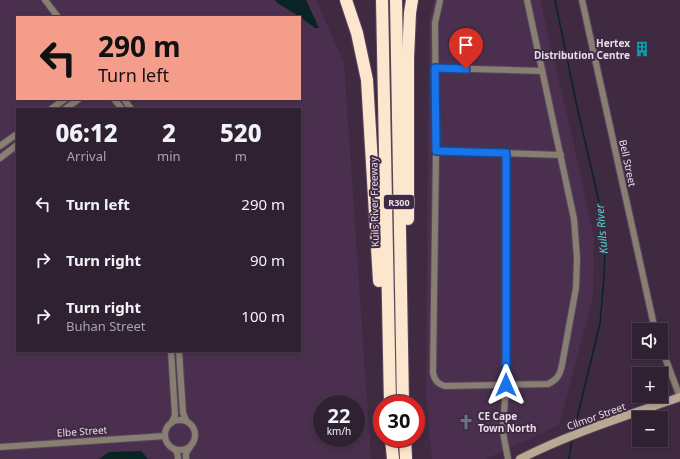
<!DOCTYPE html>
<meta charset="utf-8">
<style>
body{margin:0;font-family:"Noto Sans",sans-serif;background:#37283a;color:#f1f3f6;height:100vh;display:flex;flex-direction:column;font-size:15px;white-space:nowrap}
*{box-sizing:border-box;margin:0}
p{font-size:13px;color:#a7a3ac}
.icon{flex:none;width:22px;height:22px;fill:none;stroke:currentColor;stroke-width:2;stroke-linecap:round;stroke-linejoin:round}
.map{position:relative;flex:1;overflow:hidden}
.details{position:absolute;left:16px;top:108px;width:285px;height:244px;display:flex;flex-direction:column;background:#2f2032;border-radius:0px;box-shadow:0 2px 6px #0003,0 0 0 1px #4a3e4d}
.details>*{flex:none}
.banner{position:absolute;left:16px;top:16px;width:285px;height:84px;border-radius:0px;box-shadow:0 2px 6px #0003,0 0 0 1px #4a3e4d;background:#f49d8b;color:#111;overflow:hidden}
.controls{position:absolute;left:632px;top:323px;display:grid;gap:8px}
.controls a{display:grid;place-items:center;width:36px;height:36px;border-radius:0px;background:#2f2032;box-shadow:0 2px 6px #0003,0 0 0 1px #4a3e4d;font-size:20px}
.speed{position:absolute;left:313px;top:395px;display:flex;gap:8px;font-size:20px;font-weight:700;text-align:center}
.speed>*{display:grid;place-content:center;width:52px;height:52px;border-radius:50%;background:#2f2032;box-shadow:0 2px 6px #0003,0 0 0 1px #4a3e4d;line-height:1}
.speed small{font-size:10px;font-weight:400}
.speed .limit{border:6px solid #d22;background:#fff;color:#111}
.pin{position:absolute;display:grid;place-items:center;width:34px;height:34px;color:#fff;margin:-41px -17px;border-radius:50% 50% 50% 0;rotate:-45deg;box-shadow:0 0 4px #0007}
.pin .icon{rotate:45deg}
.me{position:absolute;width:44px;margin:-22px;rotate:0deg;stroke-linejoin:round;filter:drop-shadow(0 0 3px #0008)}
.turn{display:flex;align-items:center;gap:14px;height:84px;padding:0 16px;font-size:18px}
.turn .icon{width:52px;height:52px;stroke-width:2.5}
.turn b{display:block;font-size:28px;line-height:34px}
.eta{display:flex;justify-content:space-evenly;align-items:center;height:68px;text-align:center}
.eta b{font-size:24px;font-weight:800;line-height:28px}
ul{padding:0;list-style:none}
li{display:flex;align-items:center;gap:12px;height:56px;padding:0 16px}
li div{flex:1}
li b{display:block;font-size:15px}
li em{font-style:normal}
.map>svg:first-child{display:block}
.built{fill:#4a304e;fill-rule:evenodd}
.water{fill:#082424}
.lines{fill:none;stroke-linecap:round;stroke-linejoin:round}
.stream{stroke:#082424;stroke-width:1.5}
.street-casing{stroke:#5a465d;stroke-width:8}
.secondary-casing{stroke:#5a465d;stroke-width:10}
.highway-casing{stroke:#5a465d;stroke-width:14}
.street{stroke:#887e71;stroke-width:6}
.secondary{stroke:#b9a894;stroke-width:8}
.highway{stroke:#fce7ce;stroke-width:12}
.route-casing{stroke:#114b97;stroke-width:10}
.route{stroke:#1a73e8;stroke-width:7}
.labels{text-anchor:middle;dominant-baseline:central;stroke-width:4;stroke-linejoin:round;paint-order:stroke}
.shield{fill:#3f2a42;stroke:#b5a6b8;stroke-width:1}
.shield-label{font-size:9px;font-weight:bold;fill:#e8dbea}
.poi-label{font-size:10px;font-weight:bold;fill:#e8dbea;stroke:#3f2a42;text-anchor:end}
.street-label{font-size:10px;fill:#e8dbea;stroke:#3f2a42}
.water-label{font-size:11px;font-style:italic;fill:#54d8d9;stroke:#3f2a42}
</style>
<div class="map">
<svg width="680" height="459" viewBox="0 0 680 459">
<rect width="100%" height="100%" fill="#3f2a42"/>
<g class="built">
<path d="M0 0H316L344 63 371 459H0ZM17 17H300V99H17ZM17 109H300V351H17ZM322 404H356V438H322Z"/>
<path d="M434 0H540L574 145 594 238 593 297 559 425 486 459H432L426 394 429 20Z"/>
</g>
<g class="water">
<path d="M275 0H306L319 28H315L300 17 276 2Z"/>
<path d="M141 451 148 459H99L109 452Z"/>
</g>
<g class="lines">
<g class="stream">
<path d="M555 0 576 102 602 215 605 246 604 278 600 323 574 431"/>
<path d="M569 459 572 439"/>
</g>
<defs>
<g id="street">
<path d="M45 0 58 17"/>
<path d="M440 0 435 23 436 151 433 373C435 381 438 384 445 386L548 384C557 380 560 375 562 365L576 288 577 258 574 219 527 0"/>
<path d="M582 0 655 330"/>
<path d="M435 68 542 71"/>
<path d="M114 99 122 109"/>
<path d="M124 99 131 109"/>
<path d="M51 109 65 99"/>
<path d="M65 109 79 99"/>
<path d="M0 146 17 134"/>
<path d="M436 151 561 155"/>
<path d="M506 153V385L503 427 504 438 508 459"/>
<path d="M0 158 17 145"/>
<path d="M661 347 680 397"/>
<path d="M171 351 175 415 172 422"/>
<path d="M179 351 183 413 186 420"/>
<circle cx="180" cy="435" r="15"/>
<path d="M0 447 165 436"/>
<path d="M174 449 177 452 178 459"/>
<path d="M186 459V453L190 447"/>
</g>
<path id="secondary" d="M520 459C571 433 626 416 680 397"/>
<g id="highway">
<path d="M346 0 357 33 367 80 379 281"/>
<path d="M382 0 390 404"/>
<path d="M396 0 403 404"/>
<path d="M408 219V58L410 13 412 0"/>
<path d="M391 438 393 459"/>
<path d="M405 438 406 459"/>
</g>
</defs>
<use href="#street" class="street-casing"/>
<use href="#secondary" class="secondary-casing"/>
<use href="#highway" class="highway-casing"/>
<use href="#street" class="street"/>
<use href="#secondary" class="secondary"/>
<use href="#highway" class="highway"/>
</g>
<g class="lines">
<defs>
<path id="route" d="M466 69 435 68 436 151 506 153V385"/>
</defs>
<use href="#route" class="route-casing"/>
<use href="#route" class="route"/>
</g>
<defs>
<symbol id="building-bare" viewBox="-9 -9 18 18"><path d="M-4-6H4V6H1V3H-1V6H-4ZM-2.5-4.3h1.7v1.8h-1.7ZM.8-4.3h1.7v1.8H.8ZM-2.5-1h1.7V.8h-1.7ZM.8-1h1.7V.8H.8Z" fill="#0f9aa8" stroke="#3f2a42" stroke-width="2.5" paint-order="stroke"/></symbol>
<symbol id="church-bare" viewBox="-9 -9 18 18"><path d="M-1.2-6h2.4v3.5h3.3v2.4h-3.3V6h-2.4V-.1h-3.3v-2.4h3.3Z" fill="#6b7280" stroke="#3f2a42" stroke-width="2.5" paint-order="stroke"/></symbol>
</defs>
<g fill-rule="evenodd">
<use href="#building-bare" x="631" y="38" width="22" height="22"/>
<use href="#church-bare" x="455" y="411" width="22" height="22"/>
</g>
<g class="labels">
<rect class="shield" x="384" y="195" width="30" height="14" rx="3"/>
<g class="shield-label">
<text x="399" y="202">R300</text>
</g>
<g class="poi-label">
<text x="630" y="43">Hertex<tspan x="630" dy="12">Distribution Centre</tspan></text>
<text x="478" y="416" text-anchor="start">CE Cape<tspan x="478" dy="12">Town North</tspan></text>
</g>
<g class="street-label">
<text transform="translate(628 163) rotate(78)">Bell Street</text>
<text transform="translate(374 202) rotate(-91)">Kuils River Freeway</text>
<text transform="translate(596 416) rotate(-20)">Cilmor Street</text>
<text transform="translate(82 431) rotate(-4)">Elbe Street</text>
</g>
<g class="water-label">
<text transform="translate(601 229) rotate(-95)">Kuils River</text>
</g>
</g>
</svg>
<div class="controls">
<a><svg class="icon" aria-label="sound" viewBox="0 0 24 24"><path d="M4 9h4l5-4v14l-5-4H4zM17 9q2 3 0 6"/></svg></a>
<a>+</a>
<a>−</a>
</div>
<div class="speed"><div>22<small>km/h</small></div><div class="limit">30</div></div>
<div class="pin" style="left:466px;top:69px;background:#d93025"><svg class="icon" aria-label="arrive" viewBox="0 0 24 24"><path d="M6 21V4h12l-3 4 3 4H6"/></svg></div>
<svg class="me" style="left:506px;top:385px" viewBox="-20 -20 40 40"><path d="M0-17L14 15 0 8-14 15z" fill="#1a73e8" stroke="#fff" stroke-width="4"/></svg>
<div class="banner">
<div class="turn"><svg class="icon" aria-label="left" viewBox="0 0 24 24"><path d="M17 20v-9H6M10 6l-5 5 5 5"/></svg><div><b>290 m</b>Turn left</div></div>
</div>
<section class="details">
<div class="eta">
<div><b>06:12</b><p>Arrival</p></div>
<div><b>2</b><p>min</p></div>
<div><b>520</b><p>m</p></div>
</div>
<ul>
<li><svg class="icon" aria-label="left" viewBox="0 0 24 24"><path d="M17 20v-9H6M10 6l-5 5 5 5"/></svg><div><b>Turn left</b></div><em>290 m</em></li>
<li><svg class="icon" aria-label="right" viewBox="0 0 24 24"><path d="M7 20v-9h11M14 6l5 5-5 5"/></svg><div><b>Turn right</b></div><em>90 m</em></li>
<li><svg class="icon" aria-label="right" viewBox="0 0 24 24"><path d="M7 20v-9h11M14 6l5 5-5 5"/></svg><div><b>Turn right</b><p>Buhan Street</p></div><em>100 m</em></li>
</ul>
</section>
</div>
